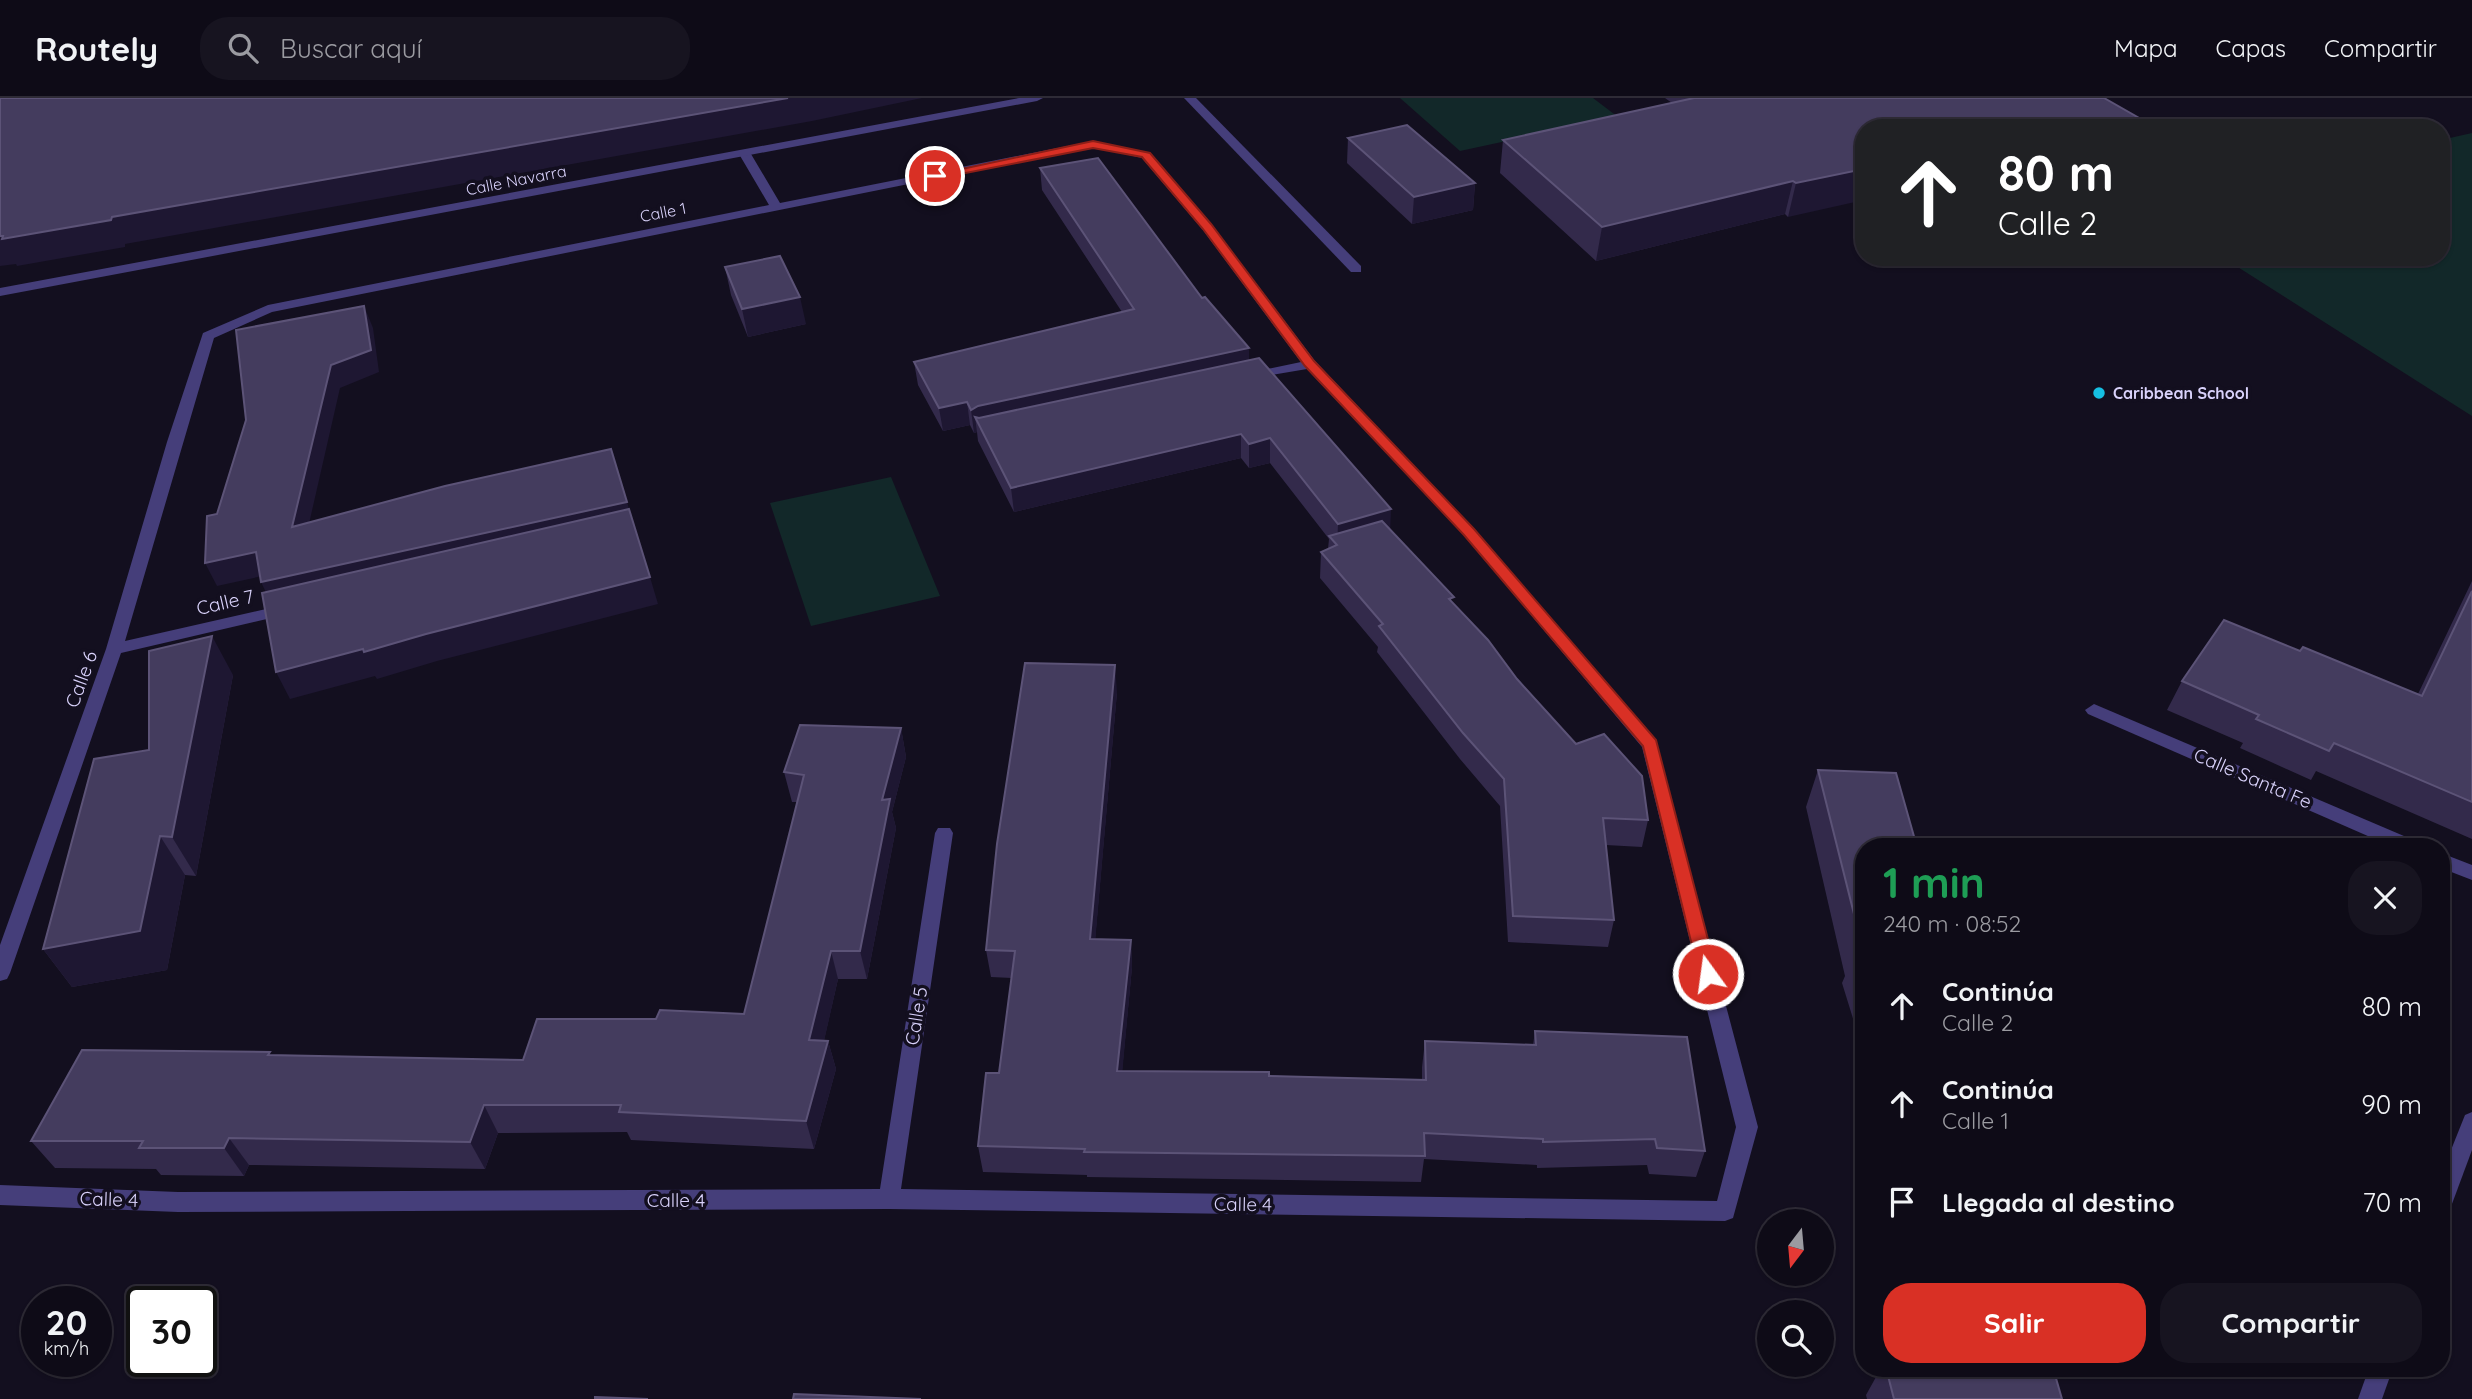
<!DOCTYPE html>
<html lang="es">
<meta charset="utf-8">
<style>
body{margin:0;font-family:Quicksand,sans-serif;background:#171420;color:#f1f3f6;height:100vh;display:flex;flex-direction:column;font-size:26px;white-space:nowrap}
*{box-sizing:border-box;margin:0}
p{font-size:23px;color:#9b9ba1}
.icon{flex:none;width:38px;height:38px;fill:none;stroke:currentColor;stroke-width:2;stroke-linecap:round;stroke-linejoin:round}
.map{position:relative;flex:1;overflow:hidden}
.panel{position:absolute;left:1855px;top:740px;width:595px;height:539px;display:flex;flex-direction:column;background:#0e0b17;border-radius:28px;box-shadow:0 2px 5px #0004,0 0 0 2px #2e2b36}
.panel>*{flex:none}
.banner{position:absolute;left:1855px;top:21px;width:595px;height:147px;border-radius:28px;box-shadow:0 2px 5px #0004,0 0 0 2px #2e2b36;background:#202124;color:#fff;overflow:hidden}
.needle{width:46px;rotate:196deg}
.tools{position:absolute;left:1757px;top:1111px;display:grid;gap:14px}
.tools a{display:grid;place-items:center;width:77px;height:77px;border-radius:50%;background:#0e0b17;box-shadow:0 2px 5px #0004,0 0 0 2px #2e2b36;font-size:35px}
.speed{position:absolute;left:21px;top:1188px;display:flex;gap:14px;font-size:35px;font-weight:700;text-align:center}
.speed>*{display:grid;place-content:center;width:91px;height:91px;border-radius:50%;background:#0e0b17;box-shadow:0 2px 5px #0004,0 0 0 2px #2e2b36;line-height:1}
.speed small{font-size:18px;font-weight:400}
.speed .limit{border:4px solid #111;border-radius:10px;background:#fff;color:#111}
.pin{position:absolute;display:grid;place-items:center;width:60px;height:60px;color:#fff;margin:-30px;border:4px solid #fff;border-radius:50%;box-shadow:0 2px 7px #0007}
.me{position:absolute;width:77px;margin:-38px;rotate:346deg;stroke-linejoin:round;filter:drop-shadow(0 0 5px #0008)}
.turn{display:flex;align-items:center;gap:24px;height:147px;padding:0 28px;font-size:32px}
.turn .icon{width:91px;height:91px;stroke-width:2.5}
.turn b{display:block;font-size:49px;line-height:60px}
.round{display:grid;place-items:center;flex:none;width:74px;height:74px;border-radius:28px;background:#171420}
.headline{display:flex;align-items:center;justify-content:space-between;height:119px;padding:0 28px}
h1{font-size:42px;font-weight:700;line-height:52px;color:#1e9e55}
.cta{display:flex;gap:14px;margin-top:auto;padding:14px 28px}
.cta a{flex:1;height:80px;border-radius:28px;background:#d93025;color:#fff;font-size:28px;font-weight:700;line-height:80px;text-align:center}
.cta a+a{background:#171420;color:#f1f3f6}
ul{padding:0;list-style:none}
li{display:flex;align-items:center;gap:21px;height:98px;padding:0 28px}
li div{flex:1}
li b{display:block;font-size:26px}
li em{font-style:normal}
header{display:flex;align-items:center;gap:42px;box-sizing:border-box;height:98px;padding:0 35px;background:#0e0b17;border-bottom:2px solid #2e2b36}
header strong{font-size:33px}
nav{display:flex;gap:38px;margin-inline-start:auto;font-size:24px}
.search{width:490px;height:63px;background:#171420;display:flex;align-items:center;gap:18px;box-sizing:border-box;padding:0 24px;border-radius:28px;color:#9b9ba1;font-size:26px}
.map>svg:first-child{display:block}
.green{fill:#122829}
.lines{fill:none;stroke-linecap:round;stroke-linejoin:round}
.service{fill:#453e7a;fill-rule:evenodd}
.minor{fill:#453e7a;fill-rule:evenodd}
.tertiary{fill:#453e7a;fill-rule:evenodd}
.wall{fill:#332a4b}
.shaded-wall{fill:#1e1732}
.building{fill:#443c5e;stroke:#5c5377;stroke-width:2}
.route{fill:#d93025;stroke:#8d1f18;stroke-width:2}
.poi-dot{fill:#16bfe2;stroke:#130f1f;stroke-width:2.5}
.labels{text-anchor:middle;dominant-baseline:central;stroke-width:7;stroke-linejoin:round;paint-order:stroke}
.far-street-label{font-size:16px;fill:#d9d2fb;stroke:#130f1f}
.far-poi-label{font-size:16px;font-weight:bold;fill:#d9d2fb;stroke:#130f1f;text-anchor:start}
.street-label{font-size:19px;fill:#d9d2fb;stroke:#130f1f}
</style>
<header>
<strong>Routely</strong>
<div class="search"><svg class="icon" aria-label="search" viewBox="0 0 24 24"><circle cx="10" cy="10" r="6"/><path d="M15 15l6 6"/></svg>Buscar aquí</div>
<nav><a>Mapa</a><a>Capas</a><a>Compartir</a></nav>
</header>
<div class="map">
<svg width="2472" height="1301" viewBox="0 0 2472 1301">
<rect width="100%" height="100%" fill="#130f1f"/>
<g class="green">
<path d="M1400 0H1593L1618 19 1460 53Z"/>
<path d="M2472 35V318L2222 159H2441V42Z"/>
<path d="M891 379 940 498 811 528 770 405Z"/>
</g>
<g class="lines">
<path class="service" d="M1184 0H1196L1361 168V174H1351Z"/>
<g class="minor">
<path d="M1093 43 1150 55 1211 126 1315 263 1474 431 1656 643 1758 1029 1733 1120 1725 1123 889 1111 178 1114 0 1107V1087L178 1094 880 1091 935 735 938 730H950L953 735 901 1091 1717 1103 1736 1029 1642 649 1464 437 1307 271 1243 282V276L1301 264 1203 132 1142 60 1093 49 272 214 214 240 125 543 288 506 296 511 288 516 121 555 10 875 7 881 0 883V847L106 551 167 344 203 235 268 207 769 107 739 56 745 53 751 56 780 105Z"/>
<path d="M2094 606 2418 744 2420 749H2393L2088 616 2085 612Z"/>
<path d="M2441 755 2472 767V782L2441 770Z"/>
<path d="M2472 1014V1052L2449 1114 2441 1117V1077L2465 1017Z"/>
<path d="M2369 1270H2393L2382 1301H2358Z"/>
</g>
<path class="tertiary" d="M1019 0H1043L1037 3 0 198V190Z"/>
</g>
<g class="wall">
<path d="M1665 0H2104L2153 30H1864L1788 119 1785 116 1596 163 1500 75 1503 42 1672 5Z"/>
<path d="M1348 40 1475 85 1473 112 1412 126 1347 65Z"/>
<path d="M1040 70 1202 200 1249 250V262L1390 431 1517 581 1576 646 1648 722 1642 749 1606 747 1614 822 1608 849 1508 844 1500 708 1460 661 1377 554 1378 549 1320 480 1321 454 1328 451 1329 441 1270 365 1249 370 1241 360 1014 414 978 343 977 334 974 335 970 327 943 333 918 287 914 264 1122 214 1042 92Z"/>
<path d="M725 169 806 226 748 239 731 197Z"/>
<path d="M2472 483V741L2316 673 2311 682 2240 650 2243 645 2167 612 2182 583 2418 596Z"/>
<path d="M233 577 196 778 185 777 167 872 72 889 43 851 149 652Z"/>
<path d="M1117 594 1095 842H1131L1132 869 1122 973 1422 982V969L1425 943 1533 947 1535 933 1705 1053 1696 1079 1649 1076 1647 1067 1537 1070V1067L1424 1061 1421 1084 1087 1079V1077L983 1074 978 1048 999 975 1012 880 991 879 986 852Z"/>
<path d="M901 630 906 659 892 714 896 730 867 881H838L824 942 828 943 836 971 814 1051 631 1042 627 1034 498 1035 485 1071 249 1067 244 1078 161 1077 156 1071 55 1070 31 1043 272 957 523 962 656 921 744 916 798 704H792L784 674Z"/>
<path d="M1818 672 1864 749V956L1842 885 1845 878 1806 709Z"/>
<path d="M1881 1270H2053L2062 1301H1867L1866 1297Z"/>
</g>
<g class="shaded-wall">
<path d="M788 0H922L812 23 125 146V149L17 168 16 166 0 168V138Z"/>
<path d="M2057 26 2056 30H2042Z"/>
<path d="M1864 71V102L1788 119 1796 85Z"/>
<path d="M1793 83 1785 116 1596 163 1602 129Z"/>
<path d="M1475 85 1473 112 1412 126 1414 99Z"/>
<path d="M800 199 806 226 748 239 742 211Z"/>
<path d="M364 208 373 230 379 274 340 290 303 452 292 429 331 267Z"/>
<path d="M1249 250V273L980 331 975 319 977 334 974 335 971 312 978 308Z"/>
<path d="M967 304 970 327 943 333 939 310Z"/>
<path d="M1241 336V360L1014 414 1011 390Z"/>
<path d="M1270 340V365L1249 370V346Z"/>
<path d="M627 404 634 427 272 507 261 484Z"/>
<path d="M1391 411 1390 436 1337 451 1338 426Z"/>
<path d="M256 454 267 477 217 488 205 465Z"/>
<path d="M650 479 658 506 437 563 377 581 375 578 290 601 276 574 363 551Z"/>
<path d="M212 538 233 577 196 778 172 739Z"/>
<path d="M1115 567 1117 594 1093 868 1090 841Z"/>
<path d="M901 630 906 659 892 714 896 730 867 881 860 853 882 702Z"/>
<path d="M160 738 185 777 167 872 72 889 43 851Z"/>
<path d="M1131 842 1132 869 1120 999 1117 973Z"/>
<path d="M831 853 838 881 818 970 809 942Z"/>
<path d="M828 943 836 971 814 1051 806 1023Z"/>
<path d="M484 1007 498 1035 485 1071 470 1044Z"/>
<path d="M229 1040 249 1067 244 1078 224 1050Z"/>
</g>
<g class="building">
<path d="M0 0H788L112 119 111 122 2 141 3 138H0Z"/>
<path d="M1694 0H2104L2153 28 2146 30H2063L2057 26 2042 30H1864V71L1796 85 1793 83 1602 129 1503 42Z"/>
<path d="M1407 27 1475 85 1414 99 1348 40Z"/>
<path d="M1098 60 1202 200 1205 199 1249 250 978 308 971 312 967 304 939 310 914 264 1134 211 1040 70Z"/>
<path d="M780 158 800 199 742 211 725 169Z"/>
<path d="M364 208 371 252 331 267 292 429 445 388 611 351 627 404 261 484 256 454 205 465 207 418 217 416 246 322 236 232Z"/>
<path d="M1259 260 1391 411 1338 426 1270 340 1249 346 1241 336 1011 390 975 319 979 320Z"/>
<path d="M629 411 650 479 426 536 364 554 363 551 276 574 262 495Z"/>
<path d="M1382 423 1454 499 1449 501 1488 542 1517 581 1576 646 1604 636 1642 678 1648 722 1603 720 1614 822 1513 818 1504 681 1463 635 1379 528 1383 526 1321 454 1337 447 1329 438Z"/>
<path d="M2472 493V704L2334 645 2329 653 2256 621 2259 617 2182 583 2224 522 2300 553 2303 549 2422 598Z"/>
<path d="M212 538 172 739 160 738 140 833 43 851 94 661 149 652V553Z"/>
<path d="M1025 565 1115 567 1090 841 1131 842 1117 973 1269 974V978L1426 982 1425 943 1536 947 1535 933 1687 939 1705 1053 1657 1050 1655 1041 1543 1044V1041L1424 1035 1425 1058 1084 1054 1085 1051 978 1048 986 975H999L1015 853 986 852 997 746Z"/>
<path d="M800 627 901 630 882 702 890 701 860 853H831L809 942 828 943 806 1023 619 1014 621 1007H484L470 1044 229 1040 224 1050H139L143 1043H31L82 952 270 954 268 957 523 962 537 921H656L660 912 744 916 804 677 784 674Z"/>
<path d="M1818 672 1896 675 1917 749H1864V871L1857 848H1862Z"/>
<path d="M1886 1270H2053L2062 1301H1894Z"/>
<path d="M794 1296 921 1301H793Z"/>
<path d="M595 1299 648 1301H595Z"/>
</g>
<path class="route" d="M1093 43 1150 55 1211 126 1314 263 1474 431 1656 642 1717 876 1715 881H1702L1699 876 1643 648 1464 437 1305 268 1203 131 1142 59 1093 50 935 81 929 78Z"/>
<circle class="poi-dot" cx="2099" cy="295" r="7"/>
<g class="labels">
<g class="far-street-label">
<text transform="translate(516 82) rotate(-11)">Calle Navarra</text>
<text transform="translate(663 114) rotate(-11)">Calle 1</text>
</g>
<g class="far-poi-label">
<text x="2113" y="295">Caribbean School</text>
</g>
<g class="street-label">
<text transform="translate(225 504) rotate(-13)">Calle 7</text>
<text transform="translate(81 581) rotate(-70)">Calle 6</text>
<text transform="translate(2253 680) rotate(23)">Calle Santa Fe</text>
<text transform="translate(916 918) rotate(-81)">Calle 5</text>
<text transform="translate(109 1101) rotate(2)">Calle 4</text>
<text x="676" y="1102">Calle 4</text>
<text transform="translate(1243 1106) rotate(1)">Calle 4</text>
</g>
</g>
</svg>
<div class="tools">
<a><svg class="needle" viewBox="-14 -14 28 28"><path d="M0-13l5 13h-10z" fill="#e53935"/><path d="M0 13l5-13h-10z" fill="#9b9ba1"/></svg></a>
<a><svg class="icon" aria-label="search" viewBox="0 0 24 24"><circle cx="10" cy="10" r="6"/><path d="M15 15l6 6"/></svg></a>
</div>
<div class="speed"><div>20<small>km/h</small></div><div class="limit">30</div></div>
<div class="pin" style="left:935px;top:78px;background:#d93025"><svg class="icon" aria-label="arrive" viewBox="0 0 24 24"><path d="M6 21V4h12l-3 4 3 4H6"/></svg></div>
<svg class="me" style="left:1708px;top:876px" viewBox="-20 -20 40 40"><circle r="17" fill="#d93025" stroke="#fff" stroke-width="3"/><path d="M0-11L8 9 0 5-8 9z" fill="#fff"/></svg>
<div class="banner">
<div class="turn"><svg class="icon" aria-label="ahead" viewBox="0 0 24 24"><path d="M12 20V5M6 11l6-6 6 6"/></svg><div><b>80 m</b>Calle 2</div></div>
</div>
<section class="panel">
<div class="headline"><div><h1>1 min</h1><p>240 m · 08:52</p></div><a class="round"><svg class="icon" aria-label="close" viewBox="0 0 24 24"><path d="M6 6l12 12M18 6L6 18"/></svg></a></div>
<ul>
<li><svg class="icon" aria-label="ahead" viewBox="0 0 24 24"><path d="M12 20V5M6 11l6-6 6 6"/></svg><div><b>Continúa</b><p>Calle 2</p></div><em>80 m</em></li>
<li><svg class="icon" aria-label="ahead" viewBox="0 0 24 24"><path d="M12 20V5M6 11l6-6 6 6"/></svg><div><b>Continúa</b><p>Calle 1</p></div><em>90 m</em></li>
<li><svg class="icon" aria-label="arrive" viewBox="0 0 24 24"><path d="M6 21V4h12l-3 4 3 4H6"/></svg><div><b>Llegada al destino</b></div><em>70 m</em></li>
</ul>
<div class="cta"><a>Salir</a><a>Compartir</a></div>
</section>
</div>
